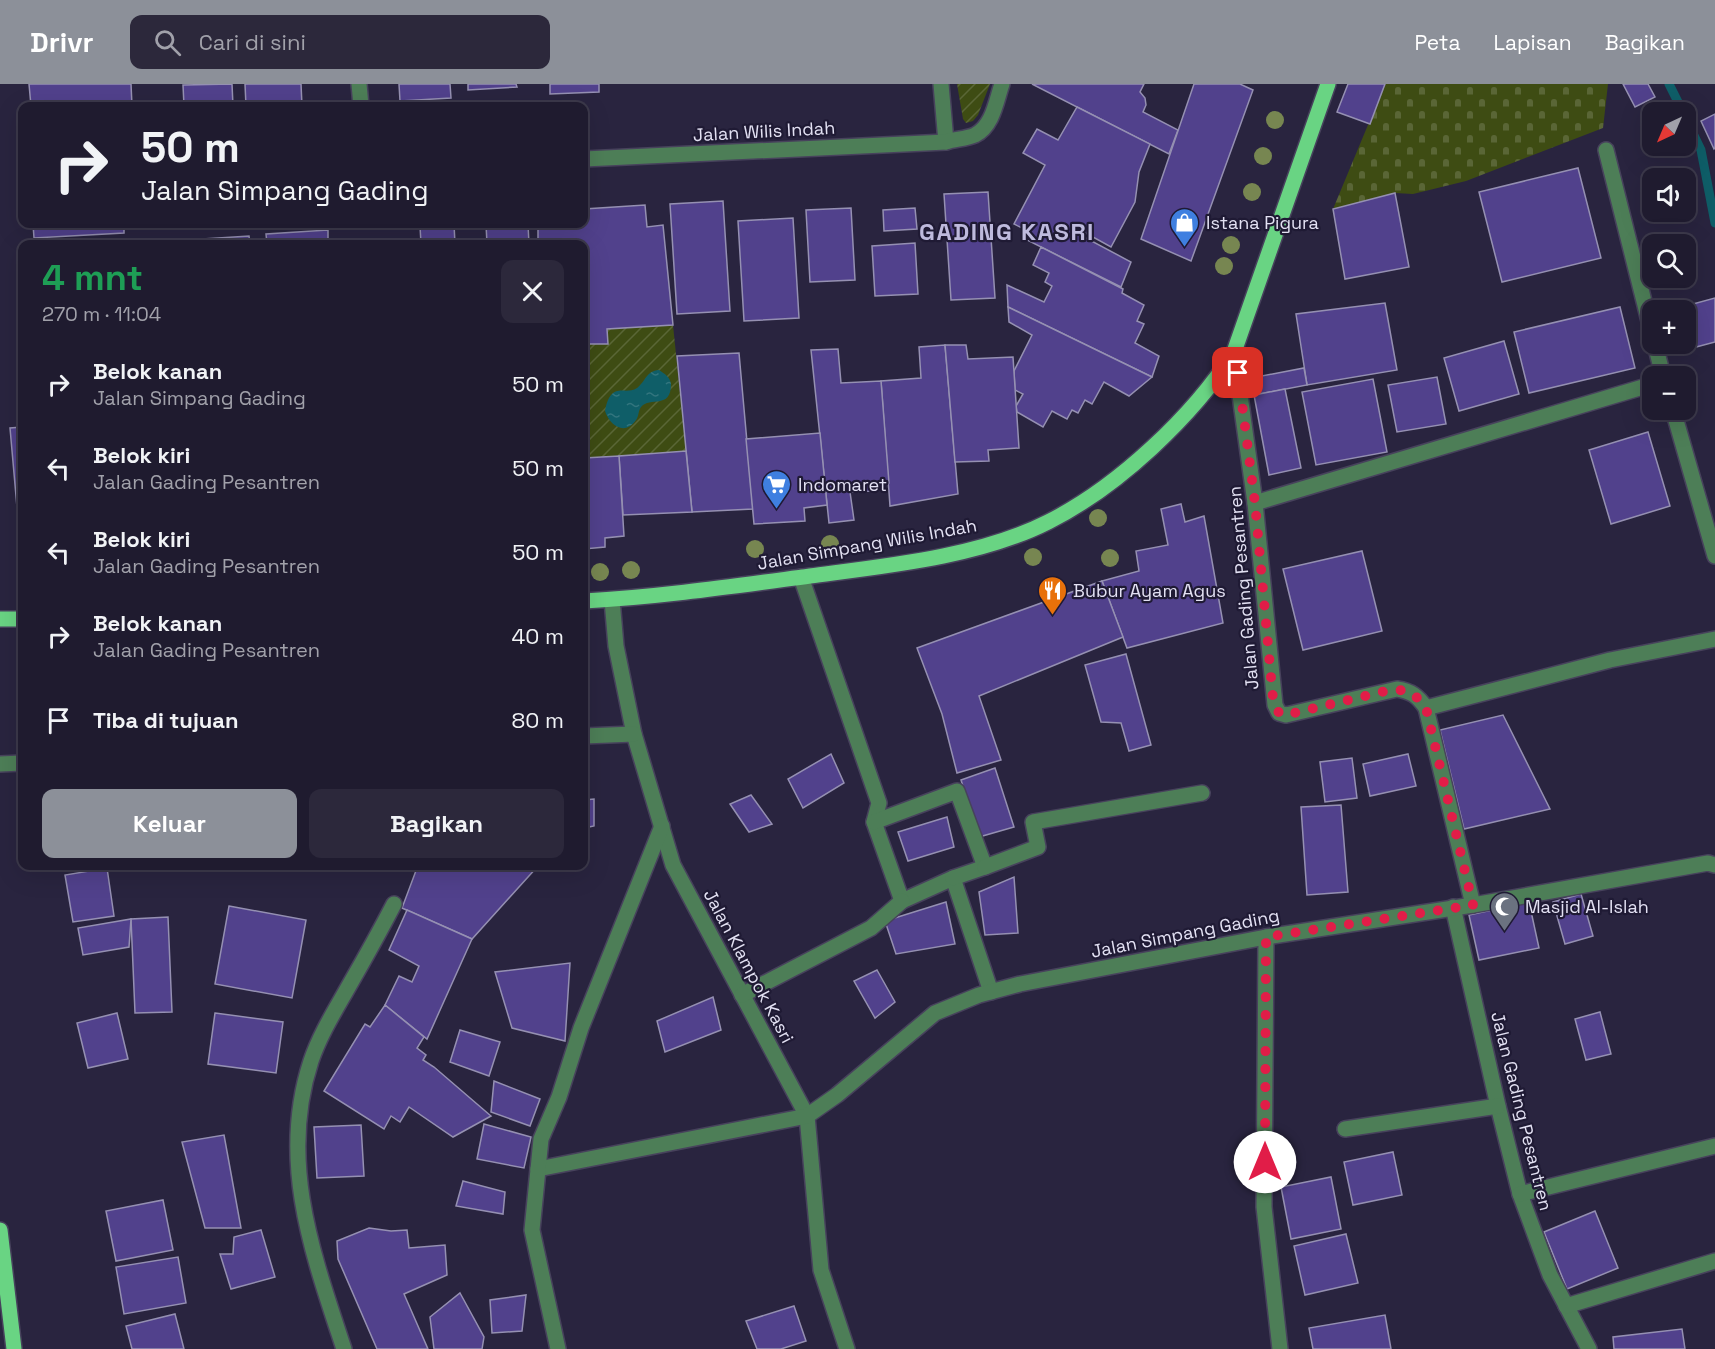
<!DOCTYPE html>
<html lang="id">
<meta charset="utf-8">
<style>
body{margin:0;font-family:"Space Grotesk",sans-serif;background:#2c283b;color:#f1f3f6;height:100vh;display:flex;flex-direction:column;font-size:22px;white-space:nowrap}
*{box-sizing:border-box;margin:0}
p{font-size:20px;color:#a1a1aa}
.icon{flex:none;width:33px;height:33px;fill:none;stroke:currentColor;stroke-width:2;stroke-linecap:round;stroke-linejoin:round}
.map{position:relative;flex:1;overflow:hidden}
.drawer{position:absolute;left:18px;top:156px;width:570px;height:630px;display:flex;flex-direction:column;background:#1f1b2f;border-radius:12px;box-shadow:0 6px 24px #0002,0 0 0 2px #3c394b}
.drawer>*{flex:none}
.top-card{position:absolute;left:18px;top:18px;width:570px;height:126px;border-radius:12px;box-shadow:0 6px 24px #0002,0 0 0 2px #3c394b;background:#1f1b2f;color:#f1f3f6;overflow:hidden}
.needle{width:39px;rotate:224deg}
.controls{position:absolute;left:1642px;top:18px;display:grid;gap:12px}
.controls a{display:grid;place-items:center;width:54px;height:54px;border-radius:12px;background:#1f1b2f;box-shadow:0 6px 24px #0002,0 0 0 2px #3c394b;font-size:30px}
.pin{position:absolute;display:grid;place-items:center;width:51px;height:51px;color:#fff;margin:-26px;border-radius:12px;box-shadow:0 3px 9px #0006}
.me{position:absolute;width:66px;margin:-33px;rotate:0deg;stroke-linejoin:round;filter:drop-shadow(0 0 4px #0008)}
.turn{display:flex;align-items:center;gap:21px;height:126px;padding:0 24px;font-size:27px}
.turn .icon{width:78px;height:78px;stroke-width:2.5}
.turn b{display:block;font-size:42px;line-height:51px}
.round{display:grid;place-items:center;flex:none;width:63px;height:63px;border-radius:12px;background:#2c283b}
.head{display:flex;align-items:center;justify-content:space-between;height:102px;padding:0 24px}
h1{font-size:36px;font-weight:700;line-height:45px;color:#1e9e55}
.cta{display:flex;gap:12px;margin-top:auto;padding:12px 24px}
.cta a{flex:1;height:69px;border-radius:12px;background:#8c9099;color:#fff;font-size:24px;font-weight:700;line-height:69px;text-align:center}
.cta a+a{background:#2c283b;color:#f1f3f6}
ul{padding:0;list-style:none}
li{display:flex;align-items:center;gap:18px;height:84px;padding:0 24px}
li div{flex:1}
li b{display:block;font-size:22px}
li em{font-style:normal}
header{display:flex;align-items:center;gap:36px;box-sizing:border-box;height:84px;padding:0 30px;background:#8c9099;color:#fff}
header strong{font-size:28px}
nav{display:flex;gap:33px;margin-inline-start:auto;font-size:21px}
.search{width:420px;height:54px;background:#2c283b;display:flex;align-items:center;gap:15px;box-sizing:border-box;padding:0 21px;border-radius:12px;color:#a1a1aa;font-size:22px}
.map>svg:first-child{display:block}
.cemetery{fill:url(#cemetery-stones)}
.garden{fill:url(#garden-furrows)}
.water{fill:url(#water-ripples)}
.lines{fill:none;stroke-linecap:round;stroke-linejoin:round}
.stream{stroke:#0f5e68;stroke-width:9}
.building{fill:#51418c;stroke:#9590b2;stroke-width:1.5}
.minor-casing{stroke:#47425c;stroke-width:18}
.major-casing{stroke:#47425c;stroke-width:18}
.minor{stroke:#4d7e57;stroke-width:15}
.major{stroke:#69d483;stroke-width:15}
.tree{fill:#778651}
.route{stroke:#e11d48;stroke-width:10;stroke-dasharray:0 18}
.labels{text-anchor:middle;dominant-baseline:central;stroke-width:4.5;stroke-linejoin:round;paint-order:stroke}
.street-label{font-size:18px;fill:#e3e1f3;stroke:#1f1a34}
.poi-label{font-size:18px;fill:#e3e1f3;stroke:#1f1a34;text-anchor:start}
.district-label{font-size:24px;font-weight:bold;letter-spacing:1.5px;fill:#bebadd;stroke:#1f1a34}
</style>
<header>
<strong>Drivr</strong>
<div class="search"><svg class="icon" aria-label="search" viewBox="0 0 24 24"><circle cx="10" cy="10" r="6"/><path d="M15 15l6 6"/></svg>Cari di sini</div>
<nav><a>Peta</a><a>Lapisan</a><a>Bagikan</a></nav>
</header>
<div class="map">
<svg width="1715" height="1265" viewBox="0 0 1715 1265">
<defs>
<pattern id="cemetery-stones" width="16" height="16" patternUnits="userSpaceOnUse" patternTransform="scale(1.5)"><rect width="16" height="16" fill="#3e4c13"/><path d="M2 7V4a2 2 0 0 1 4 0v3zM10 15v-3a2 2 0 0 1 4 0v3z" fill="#5a6636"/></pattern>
<pattern id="garden-furrows" width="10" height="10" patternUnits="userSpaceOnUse" patternTransform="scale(1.5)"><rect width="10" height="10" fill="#3e4c13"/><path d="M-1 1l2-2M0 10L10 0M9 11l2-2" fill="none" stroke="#5a6636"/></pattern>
<pattern id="water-ripples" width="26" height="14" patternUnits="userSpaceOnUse" patternTransform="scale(1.5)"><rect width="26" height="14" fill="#0f5e68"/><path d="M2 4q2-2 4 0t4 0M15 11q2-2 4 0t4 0" fill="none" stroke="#32757e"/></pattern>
</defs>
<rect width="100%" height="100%" fill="#29243f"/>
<path class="cemetery" d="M1385 0H1608L1603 44 1466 97 1413 110 1395 109 1333 125Z"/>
<g class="garden">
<path d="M957 0H990L978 31 973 37 966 39 963 35Z"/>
<path d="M673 241 686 367 584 374V260H608L607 245Z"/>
</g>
<path class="water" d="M659 286C665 290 670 293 671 300 671 326 650 312 641 323 638 327 639 332 636 336 625 352 610 342 605 327 611 296 625 312 637 304 646 297 646 287 659 286Z"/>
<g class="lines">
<g class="stream">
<path d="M1669 0 1683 28"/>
<path d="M1686 35 1701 66 1715 139"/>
</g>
</g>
<g class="building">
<path d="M29 0H131L132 22H31Z"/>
<path d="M232 0 233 22H184L183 1Z"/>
<path d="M245 0H301L302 22H246Z"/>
<path d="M399 0H450L451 14 400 17Z"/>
<path d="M468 0H516L517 3 468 6Z"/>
<path d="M550 0H599V8L550 10Z"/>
<path d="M1032 0H1144L1140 8 1145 14 1146 21 1143 28 1178 46 1169 70Z"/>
<path d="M1194 0H1240L1253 6 1191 177 1141 155Z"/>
<path d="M1348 0H1385L1370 40 1337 28Z"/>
<path d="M1623 0H1648L1655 13 1635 23Z"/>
<path d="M1077 23 1150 60 1139 88 1135 118 1111 163 1084 148 1082 152 1131 178 1121 203 1023 154 1026 146 1014 140 1045 81 1023 69 1037 45 1058 56Z"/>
<path d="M1715 30V64L1714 65 1701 37Z"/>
<path d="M1578 84 1601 174 1502 198 1479 108Z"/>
<path d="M988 108 995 214 951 216 944 110Z"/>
<path d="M1395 109 1409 183 1345 195 1333 125Z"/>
<path d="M723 117 730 227 677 230 670 120Z"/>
<path d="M645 121 647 143 663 141 673 241 607 245 608 260H584V160H538V140H584V125Z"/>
<path d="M851 124 855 196 810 198 806 126Z"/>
<path d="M915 124 917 145 884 147 883 126Z"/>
<path d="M793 134 799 234 744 237 738 137Z"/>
<path d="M33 140H124V149L34 154Z"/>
<path d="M454 140 455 160H421L420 142Z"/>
<path d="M486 140H528L529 160H487Z"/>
<path d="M328 146V160H267L266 150Z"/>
<path d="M249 152 250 160H188L187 156Z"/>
<path d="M915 159 918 210 875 212 872 162Z"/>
<path d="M1041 163 1123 205 1122 209 1144 221 1137 237 1144 240 1135 259 1159 272 1152 293 1008 223 1007 201 1044 218 1052 202 1045 198 1049 189 1033 181Z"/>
<path d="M1715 214V258L1681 267 1679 260H1686V226H1671Z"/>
<path d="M1385 219 1397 286 1307 301 1296 230Z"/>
<path d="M1008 223 1152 293 1129 312 1104 298 1092 320 1085 316 1078 329 1072 326 1067 335 1052 327 1043 343 1017 328 1016 322 1023 310 1015 306 1014 287 1032 251 1009 238Z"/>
<path d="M1620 223 1635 284 1529 309 1514 248Z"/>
<path d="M1504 257 1519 310 1459 327 1444 274Z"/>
<path d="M945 261 958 410 890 422 881 297 921 294 919 263Z"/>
<path d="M945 261H966L968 275 1013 273 1019 364 988 366 989 377 955 378Z"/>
<path d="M838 265 841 299 881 297 889 399 870 401 871 407 850 408 854 436 829 439 811 266Z"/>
<path d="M739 269 753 425 692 428 677 272Z"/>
<path d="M1304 284 1307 301 1254 311 1251 294Z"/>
<path d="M1437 293 1446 340 1397 348 1388 301Z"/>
<path d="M1373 295 1387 368 1316 381 1302 308Z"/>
<path d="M1285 305 1301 384 1269 391 1254 311Z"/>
<path d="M22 343V480L10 344Z"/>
<path d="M1648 348 1670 422 1611 440 1589 366Z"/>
<path d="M820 349 827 421 804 424 805 437 754 440 746 355Z"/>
<path d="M686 367 692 428 623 431 619 372Z"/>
<path d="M619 372 624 452 605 454V463L584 465V374Z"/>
<path d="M1181 420 1185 438 1204 432 1223 539 1127 564 1102 497 1139 487 1136 467 1168 461 1161 425Z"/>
<path d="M1362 467 1382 547 1303 566 1283 485Z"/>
<path d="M1102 497 1123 553 979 612 1001 676 957 689 942 630 917 564Z"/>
<path d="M1126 570 1151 661 1129 667 1121 639 1101 638 1085 581Z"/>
<path d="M1503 631 1550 725 1464 745 1440 646Z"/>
<path d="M831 670 844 699 803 724 788 695Z"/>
<path d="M1408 670 1416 702 1370 712 1363 680Z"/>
<path d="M1352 674 1357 714 1325 718 1320 678Z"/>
<path d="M995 684 1014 743 979 753 961 696Z"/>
<path d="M751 711 772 740 749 748 730 720Z"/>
<path d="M594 715V742L584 744V716Z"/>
<path d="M1341 721 1348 808 1307 811 1301 723Z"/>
<path d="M947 733 954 763 908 777 898 748Z"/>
<path d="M84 782H146L107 784 85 783Z"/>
<path d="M412 782H538L472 855 402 824 417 784Z"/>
<path d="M107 784 114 832 73 838 65 791Z"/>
<path d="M1014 793 1018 849 985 851 979 808Z"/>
<path d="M1581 810 1593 852 1565 860 1553 818Z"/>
<path d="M946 818 955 860 896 870 885 837Z"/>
<path d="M1529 818 1539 864 1479 876 1469 831Z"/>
<path d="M229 822 306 836 292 914 215 900Z"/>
<path d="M407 826 472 855 427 955 385 921 399 892 412 898 419 882 389 866Z"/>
<path d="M168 833 172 928 135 929 131 835Z"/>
<path d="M131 835 129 863 83 871 78 844Z"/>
<path d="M570 879 565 957 512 944 495 888Z"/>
<path d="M877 886 895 918 875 934 854 897Z"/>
<path d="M713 913 721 946 665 968 657 937Z"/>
<path d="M385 921 424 953 417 964 426 971 423 976 434 983 491 1032 453 1053 409 1023 400 1038 391 1032 384 1045 324 1007 365 940 370 943Z"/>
<path d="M1600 928 1611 970 1586 976 1575 935Z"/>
<path d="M117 929 128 975 88 984 77 939Z"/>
<path d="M215 929 283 938 276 989 208 980Z"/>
<path d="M460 946 500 958 489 992 450 978Z"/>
<path d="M494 997 540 1015 530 1042 491 1028Z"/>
<path d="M484 1040 531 1053 524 1084 477 1075Z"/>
<path d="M361 1041 364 1092 317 1094 314 1043Z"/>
<path d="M224 1051 241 1144H205L182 1058Z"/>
<path d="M1393 1068 1402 1111 1353 1121 1344 1078Z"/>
<path d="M1331 1093 1341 1145 1291 1155 1281 1103Z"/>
<path d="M463 1097 505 1108 503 1130 456 1122Z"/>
<path d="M163 1116 173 1166 116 1177 106 1127Z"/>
<path d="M1595 1127 1618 1184 1567 1205 1544 1148Z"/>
<path d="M369 1144 391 1147 407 1146 409 1164 445 1161 447 1191 404 1210 428 1265H377L338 1175 337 1157Z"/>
<path d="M261 1146 275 1193 231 1205 220 1170H233L234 1153Z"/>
<path d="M1346 1150 1358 1199 1305 1211 1294 1162Z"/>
<path d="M178 1173 186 1219 124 1230 116 1183Z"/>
<path d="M460 1209 484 1253 482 1265H434L430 1233Z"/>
<path d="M526 1211 522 1247 492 1249 490 1216Z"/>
<path d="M794 1222 806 1257 781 1265H757L746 1237Z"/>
<path d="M175 1230 184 1265H132L126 1242Z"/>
<path d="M1385 1231 1391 1265H1313L1309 1244Z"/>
<path d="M1682 1245 1685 1265H1614L1613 1253Z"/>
</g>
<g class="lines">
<defs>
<g id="minor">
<path d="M359 0 361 22"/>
<path d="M941 0 946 58"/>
<path d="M1606 66 1653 253"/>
<path d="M584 75 946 58C955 55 966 55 975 51 993 42 996 17 1002 0"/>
<path d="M1655 260 1663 292"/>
<path d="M1234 268 1255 419 1275 621 1279 629 1286 631 1397 605C1411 607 1418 612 1426 624L1473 821"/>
<path d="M1673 326 1715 472"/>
<path d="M1255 419 1653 300"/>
<path d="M801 493 879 719 874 738 902 817 953 794 991 908"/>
<path d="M612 516 616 562 634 650 673 781 807 1032 821 1186 847 1265"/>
<path d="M1426 624 1610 576 1715 555"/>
<path d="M584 652 634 650"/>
<path d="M0 680 22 679"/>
<path d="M874 738 957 707 985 783 953 794"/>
<path d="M985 783 1038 763 1033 738 1202 709"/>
<path d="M1453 823 1498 1022 1520 1110 1550 1191 1589 1265"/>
<path d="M1266 853 1264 1123 1280 1265"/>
<path d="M742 911 871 844 902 817"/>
<path d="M1345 1045 1498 1022"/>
<path d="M538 1085 807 1032 837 1011 935 929 979 911 1020 900 1266 853 1473 821 1708 779 1715 781"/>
<path d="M1520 1110 1715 1062"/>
<path d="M1566 1222 1715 1177"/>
<path d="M344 1265C313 1171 278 1077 311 977 320 950 336 925 350 900 365 874 380 847 394 820"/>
<path d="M558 1265 532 1146 541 1055 559 1013 581 944 662 742"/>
</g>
<g id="major">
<path d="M584 517C659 513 735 502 810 492 886 482 979 473 1048 438 1118 403 1193 332 1234 268L1328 0"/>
<path d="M0 535H22"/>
<path d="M0 1146 14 1265"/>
</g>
</defs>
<use href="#minor" class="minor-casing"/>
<use href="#major" class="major-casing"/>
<use href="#minor" class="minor"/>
<use href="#major" class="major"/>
</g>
<g class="tree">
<circle cx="1275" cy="36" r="9"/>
<circle cx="1263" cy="72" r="9"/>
<circle cx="1252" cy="108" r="9"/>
<circle cx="1231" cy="161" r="9"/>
<circle cx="1224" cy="182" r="9"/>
<circle cx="1098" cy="434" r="9"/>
<circle cx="830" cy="460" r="9"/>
<circle cx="755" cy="465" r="9"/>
<circle cx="1033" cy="473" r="9"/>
<circle cx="1110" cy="474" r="9"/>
<circle cx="631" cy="486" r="9"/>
<circle cx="600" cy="488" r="9"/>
</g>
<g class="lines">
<path class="route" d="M1238 289 1255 419 1273 615 1279 629 1286 631 1390 606C1407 605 1416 610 1426 624L1473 821 1266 853 1265 1078"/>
</g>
<defs>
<symbol id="shop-pin" viewBox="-11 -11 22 30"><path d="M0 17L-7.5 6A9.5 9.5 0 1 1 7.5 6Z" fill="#3f7fe0" stroke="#1f1a34"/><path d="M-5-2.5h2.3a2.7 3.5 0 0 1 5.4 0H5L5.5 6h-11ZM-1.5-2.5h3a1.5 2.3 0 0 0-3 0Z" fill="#fff"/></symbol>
<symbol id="supermarket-pin" viewBox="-11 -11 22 30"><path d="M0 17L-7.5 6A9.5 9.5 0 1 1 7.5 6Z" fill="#3f7fe0" stroke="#1f1a34"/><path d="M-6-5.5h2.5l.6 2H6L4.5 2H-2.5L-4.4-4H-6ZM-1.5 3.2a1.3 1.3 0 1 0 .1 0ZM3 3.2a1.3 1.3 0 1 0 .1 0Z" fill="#fff"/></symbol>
<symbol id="restaurant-pin" viewBox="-11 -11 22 30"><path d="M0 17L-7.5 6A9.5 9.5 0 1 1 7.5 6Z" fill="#e8710a" stroke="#1f1a34"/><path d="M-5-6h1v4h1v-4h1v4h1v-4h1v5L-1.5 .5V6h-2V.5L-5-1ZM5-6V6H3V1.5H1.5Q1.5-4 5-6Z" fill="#fff"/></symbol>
<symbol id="mosque-pin" viewBox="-11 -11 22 30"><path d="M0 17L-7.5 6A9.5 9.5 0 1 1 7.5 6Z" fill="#6b7280" stroke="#1f1a34"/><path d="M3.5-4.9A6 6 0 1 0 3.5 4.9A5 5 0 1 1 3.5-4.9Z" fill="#fff"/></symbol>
</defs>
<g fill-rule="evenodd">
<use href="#shop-pin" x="1168" y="122" width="33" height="45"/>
<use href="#supermarket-pin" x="760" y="384" width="33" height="45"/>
<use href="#restaurant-pin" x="1036" y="490" width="33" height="45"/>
<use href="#mosque-pin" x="1488" y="806" width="33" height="45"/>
</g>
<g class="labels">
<g class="street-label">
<text transform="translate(764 47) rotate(-3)">Jalan Wilis Indah</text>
<text transform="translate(867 460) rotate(-10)">Jalan Simpang Wilis Indah</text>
<text transform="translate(1243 504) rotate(-95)">Jalan Gading Pesantren</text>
<text transform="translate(1185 849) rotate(-11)">Jalan Simpang Gading</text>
<text transform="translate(749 882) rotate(62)">Jalan Klampok Kasri</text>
<text transform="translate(1522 1027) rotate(76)">Jalan Gading Pesantren</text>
</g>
<g class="poi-label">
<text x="1206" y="138">Istana Pigura</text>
<text x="798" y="400">Indomaret</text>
<text x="1073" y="506">Bubur Ayam Agus</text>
<text x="1525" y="822">Masjid Al-Islah</text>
</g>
<g class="district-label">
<text x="1007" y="147">GADING KASRI</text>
</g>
</g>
</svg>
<div class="controls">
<a><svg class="needle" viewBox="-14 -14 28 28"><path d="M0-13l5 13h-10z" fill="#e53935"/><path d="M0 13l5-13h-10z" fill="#a1a1aa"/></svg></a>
<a><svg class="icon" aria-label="sound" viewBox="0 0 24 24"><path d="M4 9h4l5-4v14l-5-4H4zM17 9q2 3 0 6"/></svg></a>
<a><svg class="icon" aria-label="search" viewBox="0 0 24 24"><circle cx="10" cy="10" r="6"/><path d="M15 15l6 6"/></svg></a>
<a>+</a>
<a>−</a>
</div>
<div class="pin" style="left:1238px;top:289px;background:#d93025"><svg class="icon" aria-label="arrive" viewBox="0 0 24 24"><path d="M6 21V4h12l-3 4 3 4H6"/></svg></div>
<svg class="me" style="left:1265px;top:1078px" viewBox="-20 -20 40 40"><circle r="19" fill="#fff"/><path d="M0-13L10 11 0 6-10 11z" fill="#e11d48"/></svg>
<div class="top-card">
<div class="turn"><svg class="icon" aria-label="right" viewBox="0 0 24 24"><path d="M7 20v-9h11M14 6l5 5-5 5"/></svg><div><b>50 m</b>Jalan Simpang Gading</div></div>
</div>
<section class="drawer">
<div class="head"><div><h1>4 mnt</h1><p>270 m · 11:04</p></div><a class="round"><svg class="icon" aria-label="close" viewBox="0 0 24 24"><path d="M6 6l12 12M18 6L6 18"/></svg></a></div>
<ul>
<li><svg class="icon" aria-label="right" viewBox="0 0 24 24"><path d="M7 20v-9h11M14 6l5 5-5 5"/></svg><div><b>Belok kanan</b><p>Jalan Simpang Gading</p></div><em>50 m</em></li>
<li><svg class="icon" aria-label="left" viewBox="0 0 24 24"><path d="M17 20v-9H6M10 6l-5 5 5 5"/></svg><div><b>Belok kiri</b><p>Jalan Gading Pesantren</p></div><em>50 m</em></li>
<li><svg class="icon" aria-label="left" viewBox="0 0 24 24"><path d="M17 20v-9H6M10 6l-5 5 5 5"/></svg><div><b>Belok kiri</b><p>Jalan Gading Pesantren</p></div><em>50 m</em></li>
<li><svg class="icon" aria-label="right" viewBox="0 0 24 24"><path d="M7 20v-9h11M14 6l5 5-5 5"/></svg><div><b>Belok kanan</b><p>Jalan Gading Pesantren</p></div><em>40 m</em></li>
<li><svg class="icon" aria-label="arrive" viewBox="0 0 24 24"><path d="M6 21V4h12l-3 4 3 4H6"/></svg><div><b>Tiba di tujuan</b></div><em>80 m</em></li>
</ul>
<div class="cta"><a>Keluar</a><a>Bagikan</a></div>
</section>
</div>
